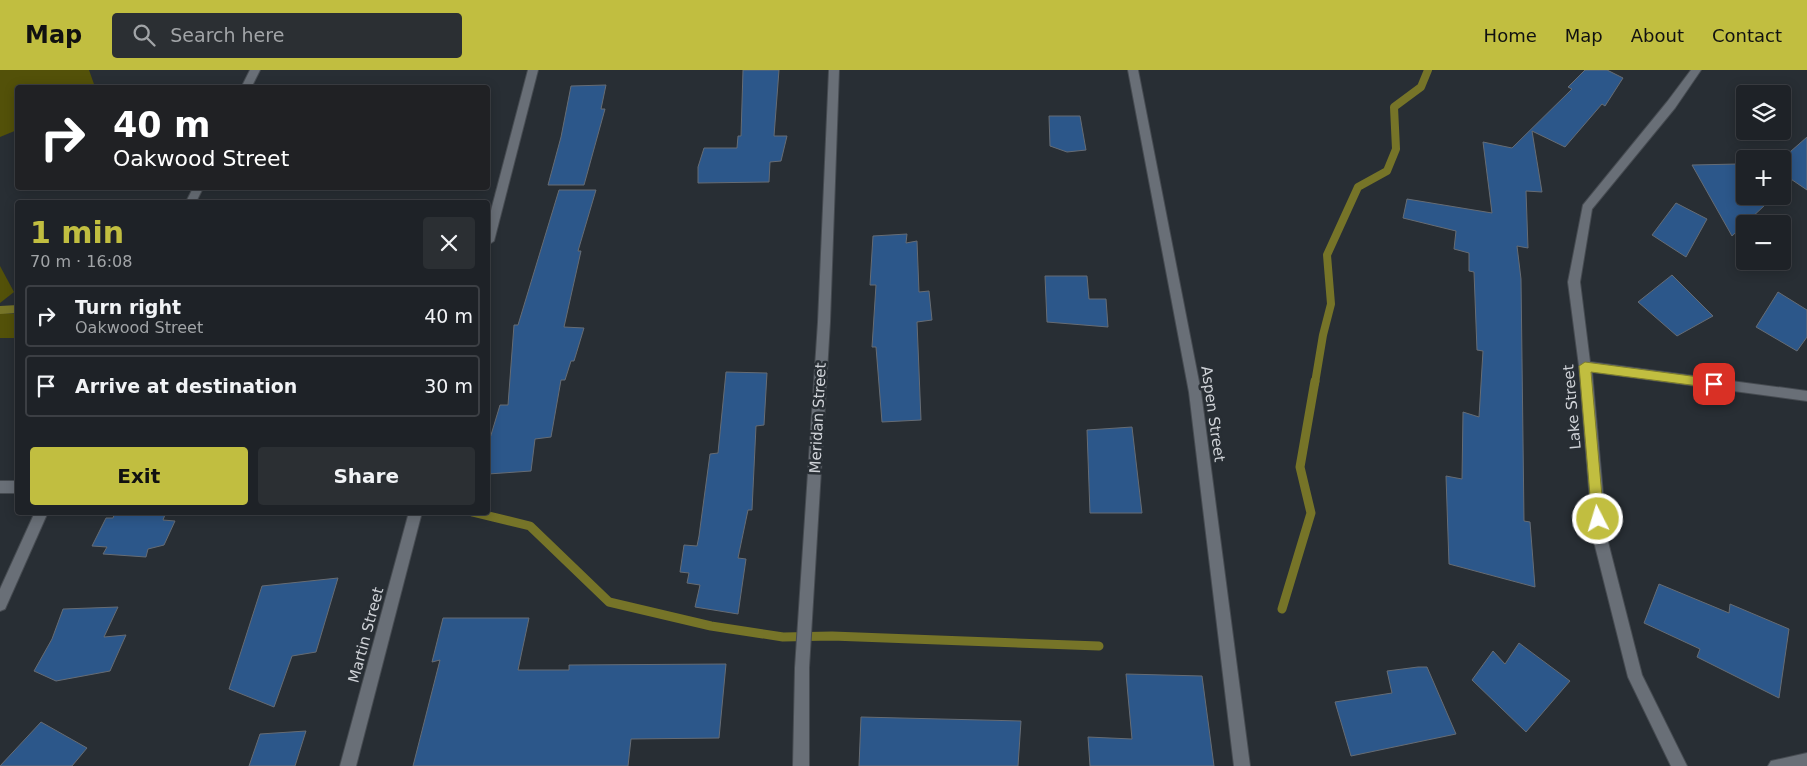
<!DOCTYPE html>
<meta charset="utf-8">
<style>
body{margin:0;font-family:"DejaVu Sans",sans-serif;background:#2b2f33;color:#f1f3f6;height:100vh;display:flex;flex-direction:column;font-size:19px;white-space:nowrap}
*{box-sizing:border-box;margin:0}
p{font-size:16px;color:#a1a4a7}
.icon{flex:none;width:28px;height:28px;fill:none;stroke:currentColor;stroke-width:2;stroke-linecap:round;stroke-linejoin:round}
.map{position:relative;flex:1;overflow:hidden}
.side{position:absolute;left:15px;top:130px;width:475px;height:315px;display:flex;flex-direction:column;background:#1e2227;border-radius:5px;box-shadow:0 2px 12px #0003,0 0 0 1px #3c3f44}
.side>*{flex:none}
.banner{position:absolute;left:15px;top:15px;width:475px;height:105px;border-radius:5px;box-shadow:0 2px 12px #0003,0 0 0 1px #3c3f44;background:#202124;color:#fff;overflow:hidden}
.controls{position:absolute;left:1736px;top:15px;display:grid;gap:10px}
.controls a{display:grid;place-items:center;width:55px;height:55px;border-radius:5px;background:#1e2227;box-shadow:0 2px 12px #0003,0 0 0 1px #3c3f44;font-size:25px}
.pin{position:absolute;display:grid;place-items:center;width:42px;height:42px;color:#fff;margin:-21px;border-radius:10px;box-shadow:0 2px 8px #0006}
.me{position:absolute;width:55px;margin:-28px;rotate:355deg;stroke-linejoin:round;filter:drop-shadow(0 0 4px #0008)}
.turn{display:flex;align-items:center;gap:18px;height:105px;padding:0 15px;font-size:22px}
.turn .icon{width:65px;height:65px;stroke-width:2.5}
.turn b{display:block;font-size:35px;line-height:42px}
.round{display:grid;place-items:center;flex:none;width:52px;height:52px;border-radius:5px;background:#2b2f33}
.summary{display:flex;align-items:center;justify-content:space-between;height:85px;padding:0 15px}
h1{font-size:30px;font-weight:600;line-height:38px;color:#c1be40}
.cta{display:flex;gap:10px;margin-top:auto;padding:10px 15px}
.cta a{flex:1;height:58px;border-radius:5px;background:#c1be40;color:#111;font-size:20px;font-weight:600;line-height:58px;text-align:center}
.cta a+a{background:#2b2f33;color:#f1f3f6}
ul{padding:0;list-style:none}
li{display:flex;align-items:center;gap:15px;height:62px;margin:0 10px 8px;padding:0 5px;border:2px solid #3c3f44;border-radius:5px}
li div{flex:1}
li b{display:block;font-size:19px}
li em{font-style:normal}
header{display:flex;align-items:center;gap:30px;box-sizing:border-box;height:70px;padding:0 25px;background:#c1be40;color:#111}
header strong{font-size:24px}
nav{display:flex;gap:28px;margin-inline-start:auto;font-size:18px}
.search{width:350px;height:45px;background:#2b2f33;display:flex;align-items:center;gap:12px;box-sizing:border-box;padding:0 18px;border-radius:5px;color:#a1a4a7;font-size:19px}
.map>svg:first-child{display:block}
.green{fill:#535109}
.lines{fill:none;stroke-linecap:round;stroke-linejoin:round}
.stream-far1{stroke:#767428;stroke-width:8}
.stream{stroke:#767428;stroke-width:9}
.building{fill:#2c578a;stroke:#666c74}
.minor-casing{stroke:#464b51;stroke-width:2}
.tertiary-casing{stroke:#464b51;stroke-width:2}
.minor{fill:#696f77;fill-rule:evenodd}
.tertiary{fill:#696f77;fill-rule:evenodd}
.route{fill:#c1be40;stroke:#7d7c2a}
.labels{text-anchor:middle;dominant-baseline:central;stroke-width:5;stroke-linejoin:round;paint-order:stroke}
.street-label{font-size:15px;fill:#d0d3d8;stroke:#282e34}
</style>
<header>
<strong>Map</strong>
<div class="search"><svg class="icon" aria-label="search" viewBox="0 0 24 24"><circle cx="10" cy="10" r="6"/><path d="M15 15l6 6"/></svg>Search here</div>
<nav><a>Home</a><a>Map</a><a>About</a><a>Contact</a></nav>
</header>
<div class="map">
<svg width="1807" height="696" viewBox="0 0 1807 696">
<rect width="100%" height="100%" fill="#282e34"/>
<g class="green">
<path d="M0 0H89L95 17 18 18 17 60 0 67Z"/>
<path d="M0 196 14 222 0 233Z"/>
<path d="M0 243 17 244V268H0Z"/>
</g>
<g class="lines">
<g class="stream-far1">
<path d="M0 240 18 239"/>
<path d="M1315 313 1323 265 1331 234 1327 185 1358 117 1387 101 1396 79 1394 37 1421 17 1428 0"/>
</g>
<g class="stream">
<path d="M472 442 530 456 609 532 711 556 783 567 832 566 1099 576"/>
<path d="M1282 539 1311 443 1300 397 1315 311"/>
</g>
</g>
<g class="building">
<path d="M743 0H779L774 66H787L781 91 770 92 769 112 698 113V97L704 78H737L738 66H741Z"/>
<path d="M1585 0H1607L1623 8 1605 36 1602 34 1565 77 1532 61 1542 122 1526 121 1528 178 1517 176 1521 209 1524 451 1530 452 1535 517 1449 494 1446 406 1462 409 1463 342 1479 347 1483 281 1477 280 1474 202 1469 201V183L1454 179 1456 161 1403 148 1407 129 1492 143 1483 72 1512 78 1572 19 1568 17Z"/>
<path d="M606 15 601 39H605L584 115H548L561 67 571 16Z"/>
<path d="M1049 46H1080L1086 80 1067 82 1050 76Z"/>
<path d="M1807 67V120L1782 103V89Z"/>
<path d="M1738 94 1745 104V126H1759L1765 135 1732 166 1692 95Z"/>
<path d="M559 120H596L578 181H581L564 257 584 258 574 291H571L565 310H561L551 367 535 369 531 401 488 404V375L500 335H508L514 255H518Z"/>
<path d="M1676 133 1707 149 1686 187 1652 165Z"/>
<path d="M907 164 906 173 917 171 919 222 929 221 932 250 917 252 921 350 882 352 876 277H872L876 215H870L873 166Z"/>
<path d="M1672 205 1713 246 1677 266 1638 232Z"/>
<path d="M1045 206H1087L1089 229H1106L1108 257 1047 252Z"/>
<path d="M1778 222 1807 240V267L1797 281 1756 257Z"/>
<path d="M726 302 767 303 764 355 756 356 752 440H748L738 488 746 489 738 544 695 537 700 515 687 513 689 503 680 502 684 475 697 476 699 466 710 384 718 383Z"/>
<path d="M1132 357 1142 443H1090L1087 360Z"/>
<path d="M115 442H166L163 450 175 451 164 475 148 479 146 487 103 484 107 477 92 476 106 448H113Z"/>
<path d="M338 508 316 582 292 586 274 637 229 619 262 516Z"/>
<path d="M1659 514 1729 543 1730 534 1789 559 1779 628 1697 587 1700 579 1644 553Z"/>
<path d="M118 537 104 567 126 565 110 601 56 611 34 601 52 569 63 539Z"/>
<path d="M443 548H529L518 600H569V595L726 594 719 668 631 669 628 696H413L440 590 432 592Z"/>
<path d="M1519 573 1570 611 1526 662 1472 610 1493 581 1505 594Z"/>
<path d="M1418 597H1427L1456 664 1351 686 1335 632 1392 623 1387 601Z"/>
<path d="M1126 604 1202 606 1214 696H1090L1088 667 1132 669Z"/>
<path d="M861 647 1021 651 1018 696H859Z"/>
<path d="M41 652 87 678 72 696H0Z"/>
<path d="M306 661 295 696H249L260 664Z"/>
</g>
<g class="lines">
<defs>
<g id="minor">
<path d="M250 0H260L251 18H241Z"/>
<path d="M528 0H538L494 171 488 175V152Z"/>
<path d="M829 0H839L830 252 809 598V696H793L795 598 818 252Z"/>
<path d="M1128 0H1138L1201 322 1250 696H1234L1189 322Z"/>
<path d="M1691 0H1701L1675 38 1592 139 1580 212 1590 292 1807 321V331L1592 302 1607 468 1642 605 1687 696H1671L1628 607 1593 468 1579 296 1568 212 1583 135 1667 32Z"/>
<path d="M193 118H203L196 132H186Z"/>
<rect x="0" y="411" width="18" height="12"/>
<path d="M35 442H48L5 539 0 541V519Z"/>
<path d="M409 442H422L356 696H340Z"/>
</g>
<path id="tertiary" d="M1807 683V696H1768L1771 691Z"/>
</defs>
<use href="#minor" class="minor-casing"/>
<use href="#tertiary" class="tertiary-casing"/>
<use href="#minor" class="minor"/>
<use href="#tertiary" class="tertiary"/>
</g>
<path class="route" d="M1585 292 1714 309 1720 314 1714 318 1591 302 1604 449 1602 453 1598 455 1594 453 1592 449 1579 296Z"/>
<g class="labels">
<g class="street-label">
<text transform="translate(1572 337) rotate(-95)">Lake Street</text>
<text transform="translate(1213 344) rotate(82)">Aspen Street</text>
<text transform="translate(818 348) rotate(-87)">Meridan Street</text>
<text transform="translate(366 565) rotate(-75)">Martin Street</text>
</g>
</g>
</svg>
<div class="controls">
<a><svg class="icon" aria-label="layers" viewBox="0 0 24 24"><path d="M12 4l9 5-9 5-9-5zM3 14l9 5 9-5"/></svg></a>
<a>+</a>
<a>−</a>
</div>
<div class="pin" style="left:1714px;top:314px;background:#d93025"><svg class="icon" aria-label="arrive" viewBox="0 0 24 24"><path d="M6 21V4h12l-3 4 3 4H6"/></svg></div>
<svg class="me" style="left:1598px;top:449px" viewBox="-20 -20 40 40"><circle r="17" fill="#c1be40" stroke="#fff" stroke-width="3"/><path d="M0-11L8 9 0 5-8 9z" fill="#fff"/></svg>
<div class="banner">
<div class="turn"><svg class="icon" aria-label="right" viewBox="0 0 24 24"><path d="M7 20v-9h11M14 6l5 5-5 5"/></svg><div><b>40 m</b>Oakwood Street</div></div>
</div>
<section class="side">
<div class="summary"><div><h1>1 min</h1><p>70 m · 16:08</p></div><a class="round"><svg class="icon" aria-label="close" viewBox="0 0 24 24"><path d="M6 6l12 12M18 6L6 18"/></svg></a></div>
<ul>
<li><svg class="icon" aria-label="right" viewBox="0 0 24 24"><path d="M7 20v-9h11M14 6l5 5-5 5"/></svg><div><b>Turn right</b><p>Oakwood Street</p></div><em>40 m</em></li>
<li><svg class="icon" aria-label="arrive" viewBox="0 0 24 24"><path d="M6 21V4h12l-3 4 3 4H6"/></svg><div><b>Arrive at destination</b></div><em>30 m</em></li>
</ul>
<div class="cta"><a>Exit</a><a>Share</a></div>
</section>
</div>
